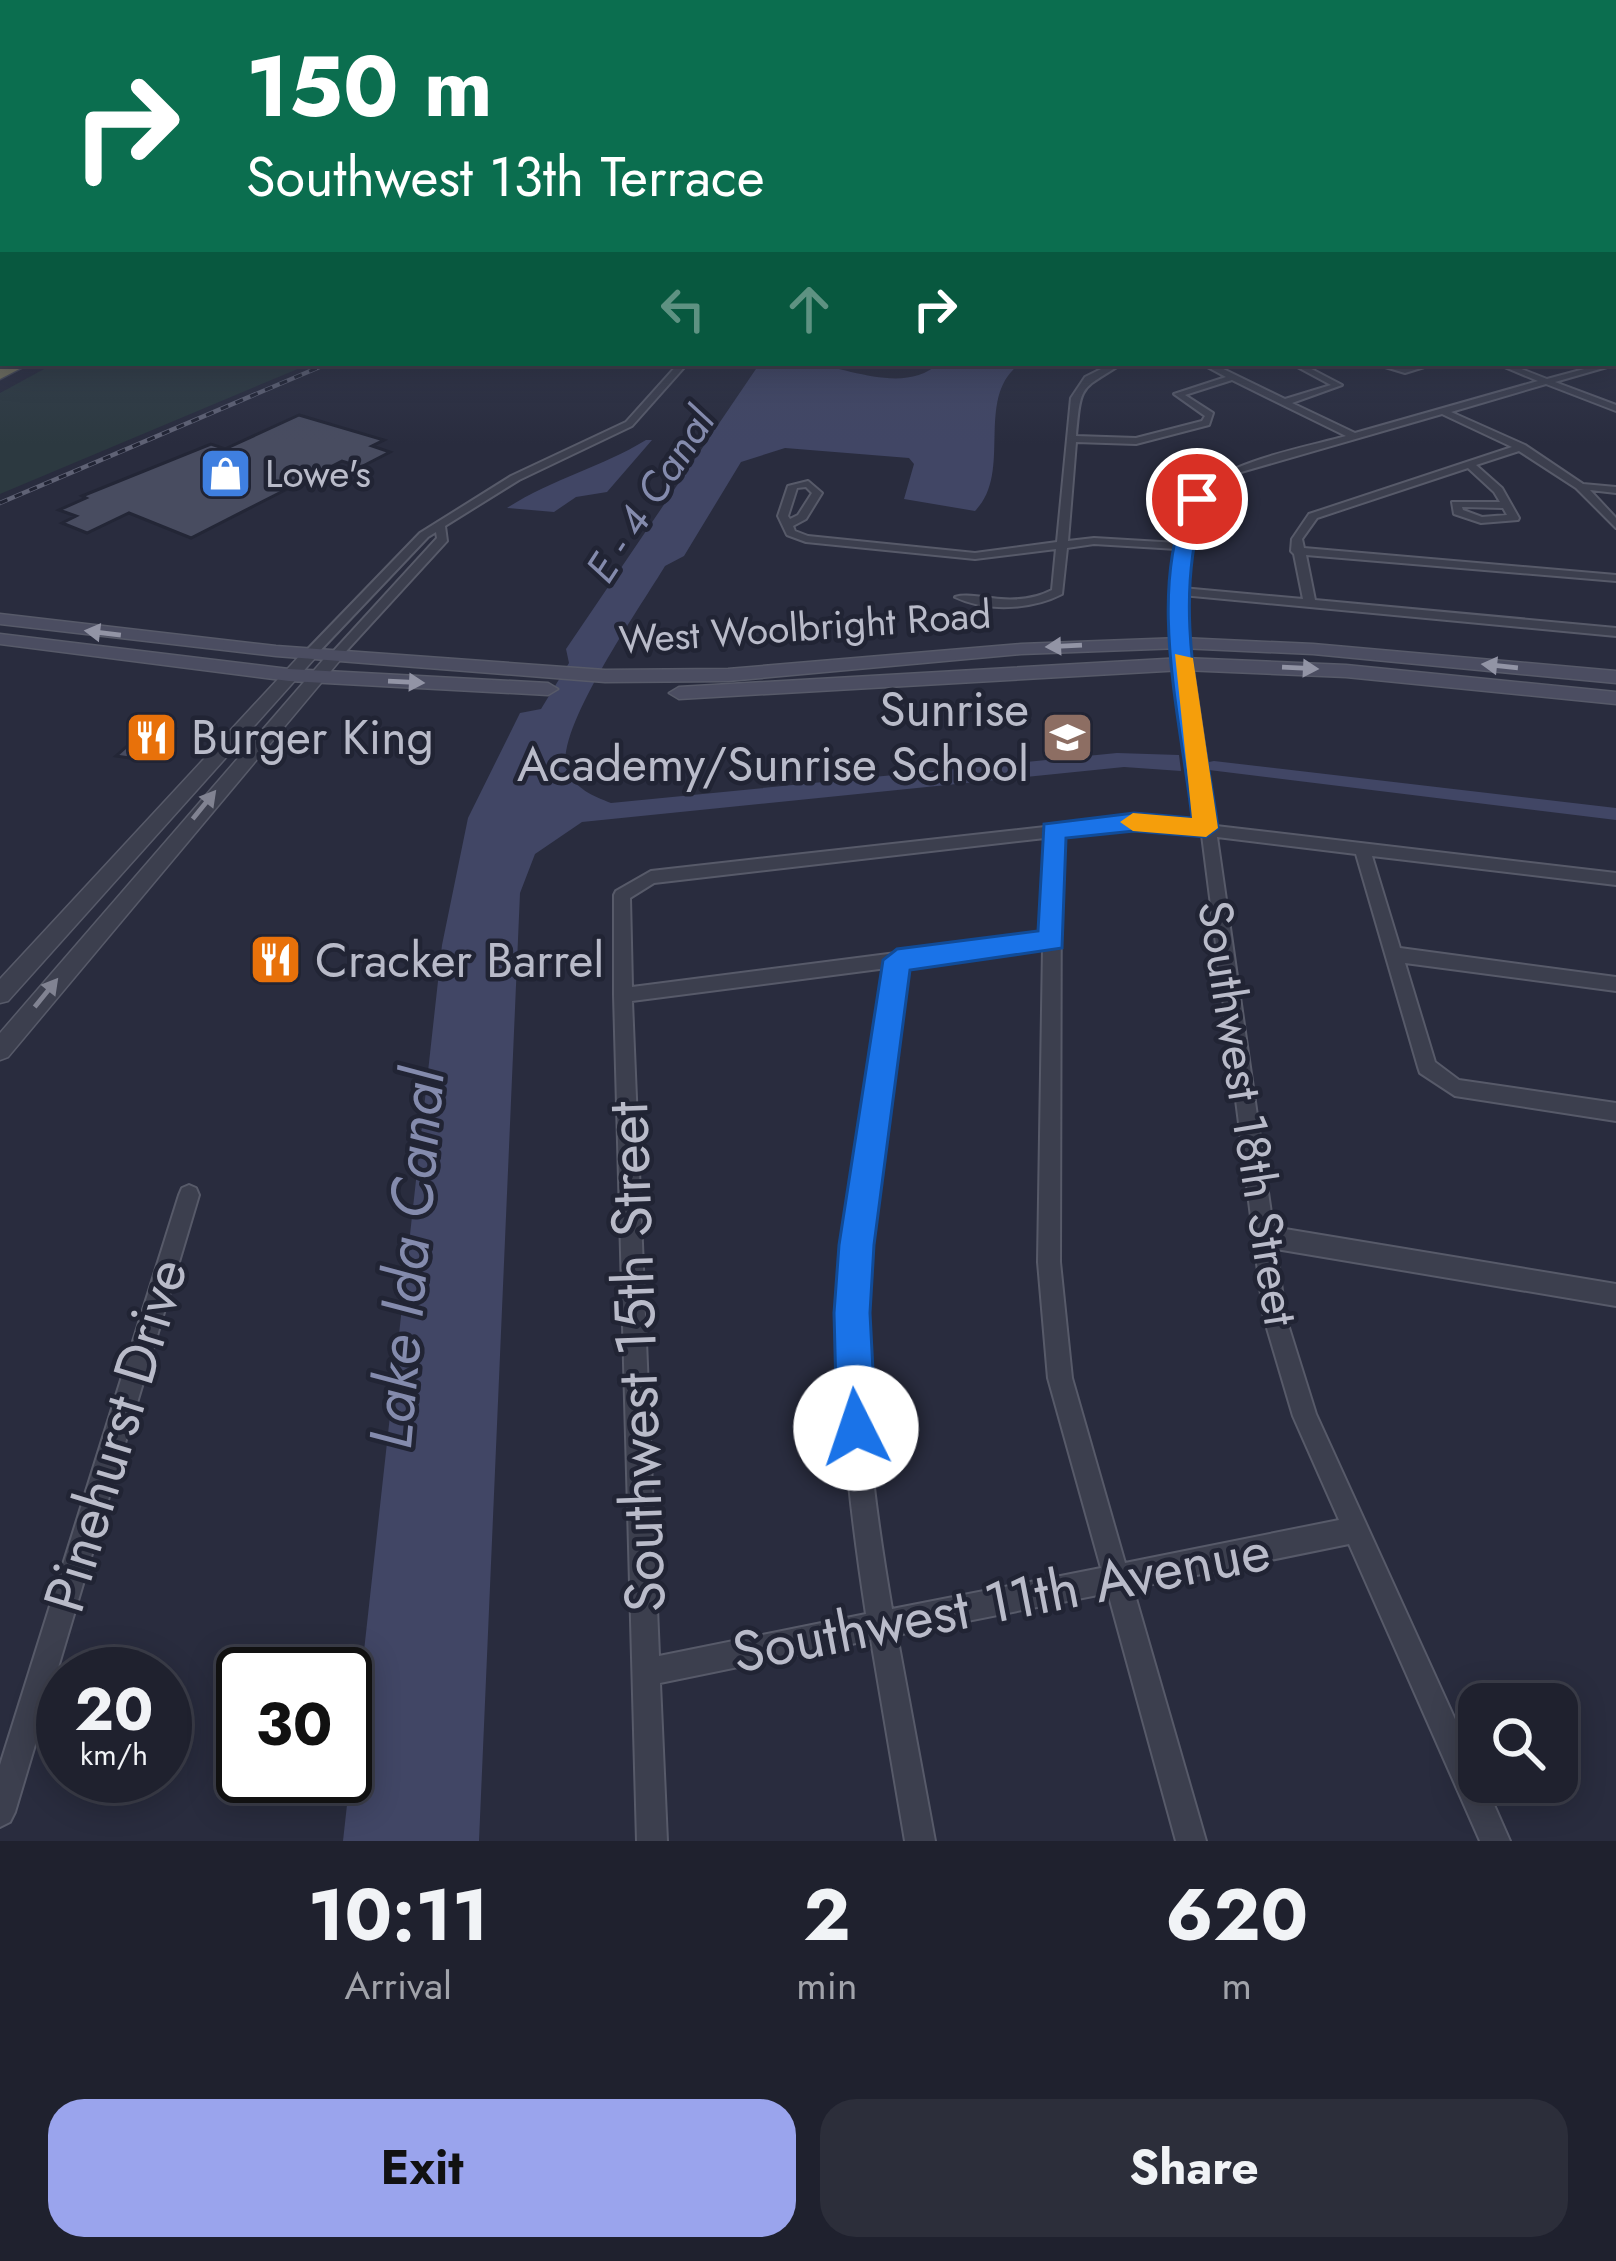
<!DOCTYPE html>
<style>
body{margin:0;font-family:Jost,sans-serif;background:#2c2e3a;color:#f1f3f6;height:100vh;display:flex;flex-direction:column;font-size:45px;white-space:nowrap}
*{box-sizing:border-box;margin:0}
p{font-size:39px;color:#a1a3aa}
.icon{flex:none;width:66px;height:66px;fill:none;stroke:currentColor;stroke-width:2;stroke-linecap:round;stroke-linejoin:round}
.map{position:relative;height:1841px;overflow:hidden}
.drawer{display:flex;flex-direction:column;background:#1f212e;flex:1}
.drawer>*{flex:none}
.banner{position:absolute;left:0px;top:0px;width:1617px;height:366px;box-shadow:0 6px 30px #0003,0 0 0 3px #3c3e4a;background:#0b6e4f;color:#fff;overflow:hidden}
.controls{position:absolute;left:1458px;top:1683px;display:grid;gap:24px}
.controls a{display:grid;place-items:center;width:120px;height:120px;border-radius:24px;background:#1f212e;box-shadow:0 6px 30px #0003,0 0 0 3px #3c3e4a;font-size:60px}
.speed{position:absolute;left:36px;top:1647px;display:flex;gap:24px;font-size:60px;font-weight:700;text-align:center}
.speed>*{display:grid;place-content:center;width:156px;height:156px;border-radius:50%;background:#1f212e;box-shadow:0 6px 30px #0003,0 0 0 3px #3c3e4a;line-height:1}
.speed small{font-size:30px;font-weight:400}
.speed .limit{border:6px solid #111;border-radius:18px;background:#fff;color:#111}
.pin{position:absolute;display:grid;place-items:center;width:102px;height:102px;color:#fff;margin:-51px;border:6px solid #fff;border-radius:50%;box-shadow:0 3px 12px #0007}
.me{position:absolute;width:132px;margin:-66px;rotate:356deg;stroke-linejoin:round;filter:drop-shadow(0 0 9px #0008)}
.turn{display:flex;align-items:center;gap:42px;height:252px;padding:0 48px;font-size:54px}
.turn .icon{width:156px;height:156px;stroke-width:2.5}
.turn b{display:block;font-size:84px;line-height:102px}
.lanes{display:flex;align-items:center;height:114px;padding:0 48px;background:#0003;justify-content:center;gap:60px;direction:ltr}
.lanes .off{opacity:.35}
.eta{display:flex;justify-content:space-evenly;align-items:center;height:204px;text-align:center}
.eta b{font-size:72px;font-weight:700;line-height:84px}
.button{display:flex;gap:24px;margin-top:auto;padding:24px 48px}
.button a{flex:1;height:138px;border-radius:36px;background:#9aa4ed;color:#111;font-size:48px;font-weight:700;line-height:138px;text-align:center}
.button a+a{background:#2c2e3a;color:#f1f3f6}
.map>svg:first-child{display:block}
.green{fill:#2c3940}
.water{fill:#414665}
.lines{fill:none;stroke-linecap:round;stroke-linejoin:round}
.canal{fill:#414665;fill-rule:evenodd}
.building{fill:#484c60;stroke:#232636;stroke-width:3}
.minor-casing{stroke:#575a69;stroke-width:4}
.tertiary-casing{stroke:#575a69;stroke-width:3}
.secondary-casing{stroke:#575a69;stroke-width:3}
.motorway-casing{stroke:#444756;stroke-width:3}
.minor{fill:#3c3f4e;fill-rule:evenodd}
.tertiary{fill:#3c3f4e;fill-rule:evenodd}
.secondary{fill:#4b4d61;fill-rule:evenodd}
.motorway{fill:#73705a;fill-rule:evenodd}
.rail-casing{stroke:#5f6275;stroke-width:4.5}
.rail{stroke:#212434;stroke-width:3;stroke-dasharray:8;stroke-linecap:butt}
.oneway{fill:#9294a5}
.oneway2{fill:#818392}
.route{fill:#1a73e8;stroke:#114b97;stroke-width:3}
.slow{fill:#f59e0b}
.labels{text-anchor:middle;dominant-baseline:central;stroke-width:9;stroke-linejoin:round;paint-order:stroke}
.far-poi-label{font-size:39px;fill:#b9bbc9;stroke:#212434;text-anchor:start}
.far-street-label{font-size:39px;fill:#b9bbc9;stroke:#212434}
.far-water-label{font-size:42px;font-style:italic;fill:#848bad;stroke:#212434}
.poi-label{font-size:48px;fill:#b9bbc9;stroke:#212434;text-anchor:start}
.street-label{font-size:48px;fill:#b9bbc9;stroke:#212434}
.near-street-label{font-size:57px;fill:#b9bbc9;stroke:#212434}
.near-water-label{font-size:60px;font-style:italic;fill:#848bad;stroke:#212434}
</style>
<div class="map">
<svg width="1616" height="1841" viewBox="0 0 1616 1841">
<rect width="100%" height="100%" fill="#292c3e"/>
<path class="green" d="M55 363H312L0 494V393Z"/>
<g class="water">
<path d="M760 363C776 363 793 361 809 363 849 368 905 395 939 363H1021C973 397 1014 472 975 511L904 499 914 464 909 458 785 448 741 462 684 556 665 566C643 603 553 732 567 769 575 789 593 796 611 803L1117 753 1179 755 1181 771 1124 767 582 822 535 854 520 893 479 1841H343L442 945 468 818 520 713 541 709 569 663 566 649Z"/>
<path d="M646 440H652L607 492 576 497 554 512 507 508C552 479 602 467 646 440Z"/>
</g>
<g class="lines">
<path class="canal" d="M1214 761 1616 808V820L1209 770 1206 766 1209 762Z"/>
</g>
<g class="building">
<path d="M299 415 384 440 372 446 390 452 361 467 342 461 191 538 129 513 87 533 62 523 76 516 59 510 86 498 82 496 211 444 225 449Z"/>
<path d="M151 725 175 729 143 760 116 756Z"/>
</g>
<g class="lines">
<defs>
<g id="minor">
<path d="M1614 186H1616V190L1614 189Z"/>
<rect x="1614" y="198" width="2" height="4"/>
<path d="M3 207V211L0 212V208Z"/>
<rect x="0" y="226" width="3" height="4"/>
<rect x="0" y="246" width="3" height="4"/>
<rect x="1614" y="263" width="2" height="6"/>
<rect x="0" y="286" width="3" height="4"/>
<path d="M1614 361 1615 363 1614 365 1555 382 1616 405V411L1546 384 1451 412 1525 445 1583 484 1616 487V493L1590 490 1616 518V528L1576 488 1519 451 1476 465 1502 488 1519 518 1518 520 1481 523 1454 514 1452 502H1500L1494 492 1468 468 1317 518 1302 539 1304 548 1616 575V581L1306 555 1315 600 1616 628V636L1182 595 1216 826 1616 873V885L1372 856 1400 948 1616 977V991L1405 963 1435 1062 1459 1080 1616 1103V1121L1455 1096 1420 1073 1418 1067 1356 854 1217 837 1273 1227 1616 1284V1306L1276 1249 1286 1318 1316 1414 1479 1772V1782H1484L1510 1841H1480L1349 1544 1133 1588 1206 1841H1176L1108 1593 897 1635 935 1841H905L871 1640 660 1683 667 1841H637L614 995V895L616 891 651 871 1134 817 1200 824 1170 591 1177 549 1094 544 1067 548 1062 594C1031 610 986 612 955 597 965 594 972 596 984 597 1007 601 1031 601 1052 590L1056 549 975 559 806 542 787 535 778 516 788 486 808 481 822 493 806 519 793 526 795 531 808 536 975 553 1057 542 1071 398 1085 377 1113 363H1123C1080 391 1081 382 1076 436L1136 438 1202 421 1205 416 1174 394 1226 377 1200 363H1211L1285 399 1331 385 1290 363H1300L1342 385 1292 403 1355 433 1538 381 1495 363H1506L1547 379ZM1232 380 1346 436C1301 449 1201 464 1183 514 1180 522 1180 534 1178 543L1094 538 1068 541 1076 442 1136 444 1209 425 1213 413 1185 395ZM1442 414 1512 447 1309 514 1292 539 1291 551 1294 554 1303 599 1182 588 1194 511 1208 493 1241 472ZM806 487 812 493 798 515 790 519 788 516 797 488ZM1462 507 1503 508 1507 515 1482 517 1463 510ZM1134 827 1202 835 1264 1318 1293 1416 1339 1520 1125 1563 1072 1378 1060 1262 1061 836ZM1045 838 1044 934 632 987 630 898 654 883ZM1043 948 1038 1262 1048 1378 1101 1568 892 1609C873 1498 859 1386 865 1273 870 1170 891 1068 905 966ZM887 968C871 1070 849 1173 843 1277 836 1390 849 1503 866 1614L659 1656 632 1001Z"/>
<path d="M679 363H688L632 426 519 480 445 526 447 541 339 659 335 660 329 656 437 538 436 532 428 537 314 657H306V651L420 533 511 476 626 422Z"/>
<path d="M1372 363 1405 367 1437 363 1405 373Z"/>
<path d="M189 1185 196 1188 199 1195 15 1812 10 1822 0 1827V1765L179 1195 182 1188Z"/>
</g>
<g id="tertiary">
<rect x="1614" y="250" width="2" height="6"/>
<path d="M310 649 318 654 316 657 8 1001 0 1003V979L304 651Z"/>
<path d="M335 651 343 656 341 659 8 1057 0 1060V1033L329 653Z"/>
</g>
<g id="secondary">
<path d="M0 614 276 646 605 670 728 669 1021 644 1181 638 1313 644 1616 671V683L1313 654 1181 648 1021 654 728 681 605 682 276 656 0 624Z"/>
<path d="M0 634 289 669 548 683 558 689 548 695 289 681 0 644Z"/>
<path d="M1183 658 1346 665 1616 692V704L1346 677 1183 670 679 699 669 693 679 687Z"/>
</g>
<g id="motorway">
<path d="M0 336H3L0 345Z"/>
<path d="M11 363H31L0 379V368Z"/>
</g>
</defs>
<use href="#minor" class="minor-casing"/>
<use href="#tertiary" class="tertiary-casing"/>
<use href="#secondary" class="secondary-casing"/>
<use href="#motorway" class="motorway-casing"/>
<use href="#minor" class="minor"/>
<use href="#tertiary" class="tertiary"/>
<use href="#secondary" class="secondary"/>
<use href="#motorway" class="motorway"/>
<defs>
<path id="rail" d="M0 503 329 363"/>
</defs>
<use href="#rail" class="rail-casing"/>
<use href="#rail" class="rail"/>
</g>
<defs><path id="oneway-solid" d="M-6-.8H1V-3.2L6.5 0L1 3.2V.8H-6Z" transform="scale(3)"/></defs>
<g class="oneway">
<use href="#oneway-solid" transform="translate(103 633) rotate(-173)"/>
<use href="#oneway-solid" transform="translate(1064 646) rotate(177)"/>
<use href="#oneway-solid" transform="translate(1500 666) rotate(-174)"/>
<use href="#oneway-solid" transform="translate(1300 668) rotate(3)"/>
<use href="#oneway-solid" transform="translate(406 682) rotate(3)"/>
</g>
<g class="oneway2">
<use href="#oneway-solid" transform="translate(204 805) rotate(-51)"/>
<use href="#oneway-solid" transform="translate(46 993) rotate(-51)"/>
</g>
<linearGradient id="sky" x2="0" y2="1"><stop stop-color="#171822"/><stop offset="0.42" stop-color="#434b63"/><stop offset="1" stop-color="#434b63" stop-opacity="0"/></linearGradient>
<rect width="1616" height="444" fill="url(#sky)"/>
<path class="route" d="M1191 495 1206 499C1169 604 1203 720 1218 828L1206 837 1134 831 1066 838 1062 948 910 970 874 1245 870 1313 876 1428 871 1442 856 1448 842 1442 837 1428 834 1313 839 1245 883 960 897 949 1038 931 1044 824 1134 813 1192 818C1181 720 1145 586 1191 495Z"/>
<path class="slow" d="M1175 654 1193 658 1218 828 1206 837 1133 831 1120 822 1133 813 1192 818Z"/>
<defs>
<symbol id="shop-square" viewBox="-11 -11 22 22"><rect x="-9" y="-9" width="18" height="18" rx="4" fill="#3f7fe0" stroke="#212434"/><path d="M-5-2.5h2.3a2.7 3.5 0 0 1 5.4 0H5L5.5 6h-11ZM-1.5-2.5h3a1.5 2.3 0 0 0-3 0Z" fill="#fff"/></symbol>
<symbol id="restaurant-square" viewBox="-11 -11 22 22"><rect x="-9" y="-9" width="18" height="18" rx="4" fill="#e8710a" stroke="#212434"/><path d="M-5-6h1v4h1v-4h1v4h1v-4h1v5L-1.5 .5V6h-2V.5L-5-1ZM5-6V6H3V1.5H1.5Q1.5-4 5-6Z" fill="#fff"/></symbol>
<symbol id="school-square" viewBox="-11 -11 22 22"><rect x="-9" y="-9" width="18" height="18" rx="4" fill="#8d6e63" stroke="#212434"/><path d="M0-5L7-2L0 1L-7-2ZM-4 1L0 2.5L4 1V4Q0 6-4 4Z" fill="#fff"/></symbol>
</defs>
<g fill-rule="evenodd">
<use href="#shop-square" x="196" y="444" width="59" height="59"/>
<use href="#restaurant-square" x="122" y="708" width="59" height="59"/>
<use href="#school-square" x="1038" y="708" width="59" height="59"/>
<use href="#restaurant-square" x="246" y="930" width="59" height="59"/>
</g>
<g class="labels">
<g class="far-poi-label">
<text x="265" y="473">Lowe's</text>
</g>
<g class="far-street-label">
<text transform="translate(805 627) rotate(-4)">West Woolbright Road</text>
</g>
<g class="far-water-label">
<text transform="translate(650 495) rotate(-57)">E - 4 Canal</text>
</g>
<g class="poi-label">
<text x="1029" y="709" text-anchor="end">Sunrise<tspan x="1029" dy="55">Academy/Sunrise School</tspan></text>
<text x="191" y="737">Burger King</text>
<text x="315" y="960">Cracker Barrel</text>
</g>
<g class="street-label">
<text transform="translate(1248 1113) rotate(81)">Southwest 18th Street</text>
</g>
<g class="near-street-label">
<text transform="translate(636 1357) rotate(-92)">Southwest 15th Street</text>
<text transform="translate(115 1435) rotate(-73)">Pinehurst Drive</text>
<text transform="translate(1001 1601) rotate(-11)">Southwest 11th Avenue</text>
</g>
<g class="near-water-label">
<text transform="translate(407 1259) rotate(-85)">Lake Ida Canal</text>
</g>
</g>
</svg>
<div class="controls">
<a><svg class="icon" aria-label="search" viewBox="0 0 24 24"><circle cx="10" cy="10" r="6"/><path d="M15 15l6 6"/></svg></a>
</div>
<div class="speed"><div>20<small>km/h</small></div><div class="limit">30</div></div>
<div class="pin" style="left:1197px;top:499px;background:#d93025"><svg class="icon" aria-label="arrive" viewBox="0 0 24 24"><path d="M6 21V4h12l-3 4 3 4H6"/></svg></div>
<svg class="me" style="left:856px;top:1428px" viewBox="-20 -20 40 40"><circle r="19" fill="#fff"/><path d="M0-13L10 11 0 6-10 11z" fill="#1a73e8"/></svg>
<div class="banner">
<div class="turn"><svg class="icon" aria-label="right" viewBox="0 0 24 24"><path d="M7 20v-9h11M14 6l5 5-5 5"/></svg><div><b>150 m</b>Southwest 13th Terrace</div></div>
<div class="lanes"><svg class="icon off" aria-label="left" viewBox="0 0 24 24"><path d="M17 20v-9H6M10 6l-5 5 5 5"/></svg><svg class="icon off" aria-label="ahead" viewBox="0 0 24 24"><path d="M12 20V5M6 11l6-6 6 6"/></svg><svg class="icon" aria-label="right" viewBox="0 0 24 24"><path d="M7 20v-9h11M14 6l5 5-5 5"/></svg></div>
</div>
</div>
<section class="drawer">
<div class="eta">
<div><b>10:11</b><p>Arrival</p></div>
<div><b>2</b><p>min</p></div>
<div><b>620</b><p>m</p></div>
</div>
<div class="button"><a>Exit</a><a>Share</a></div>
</section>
